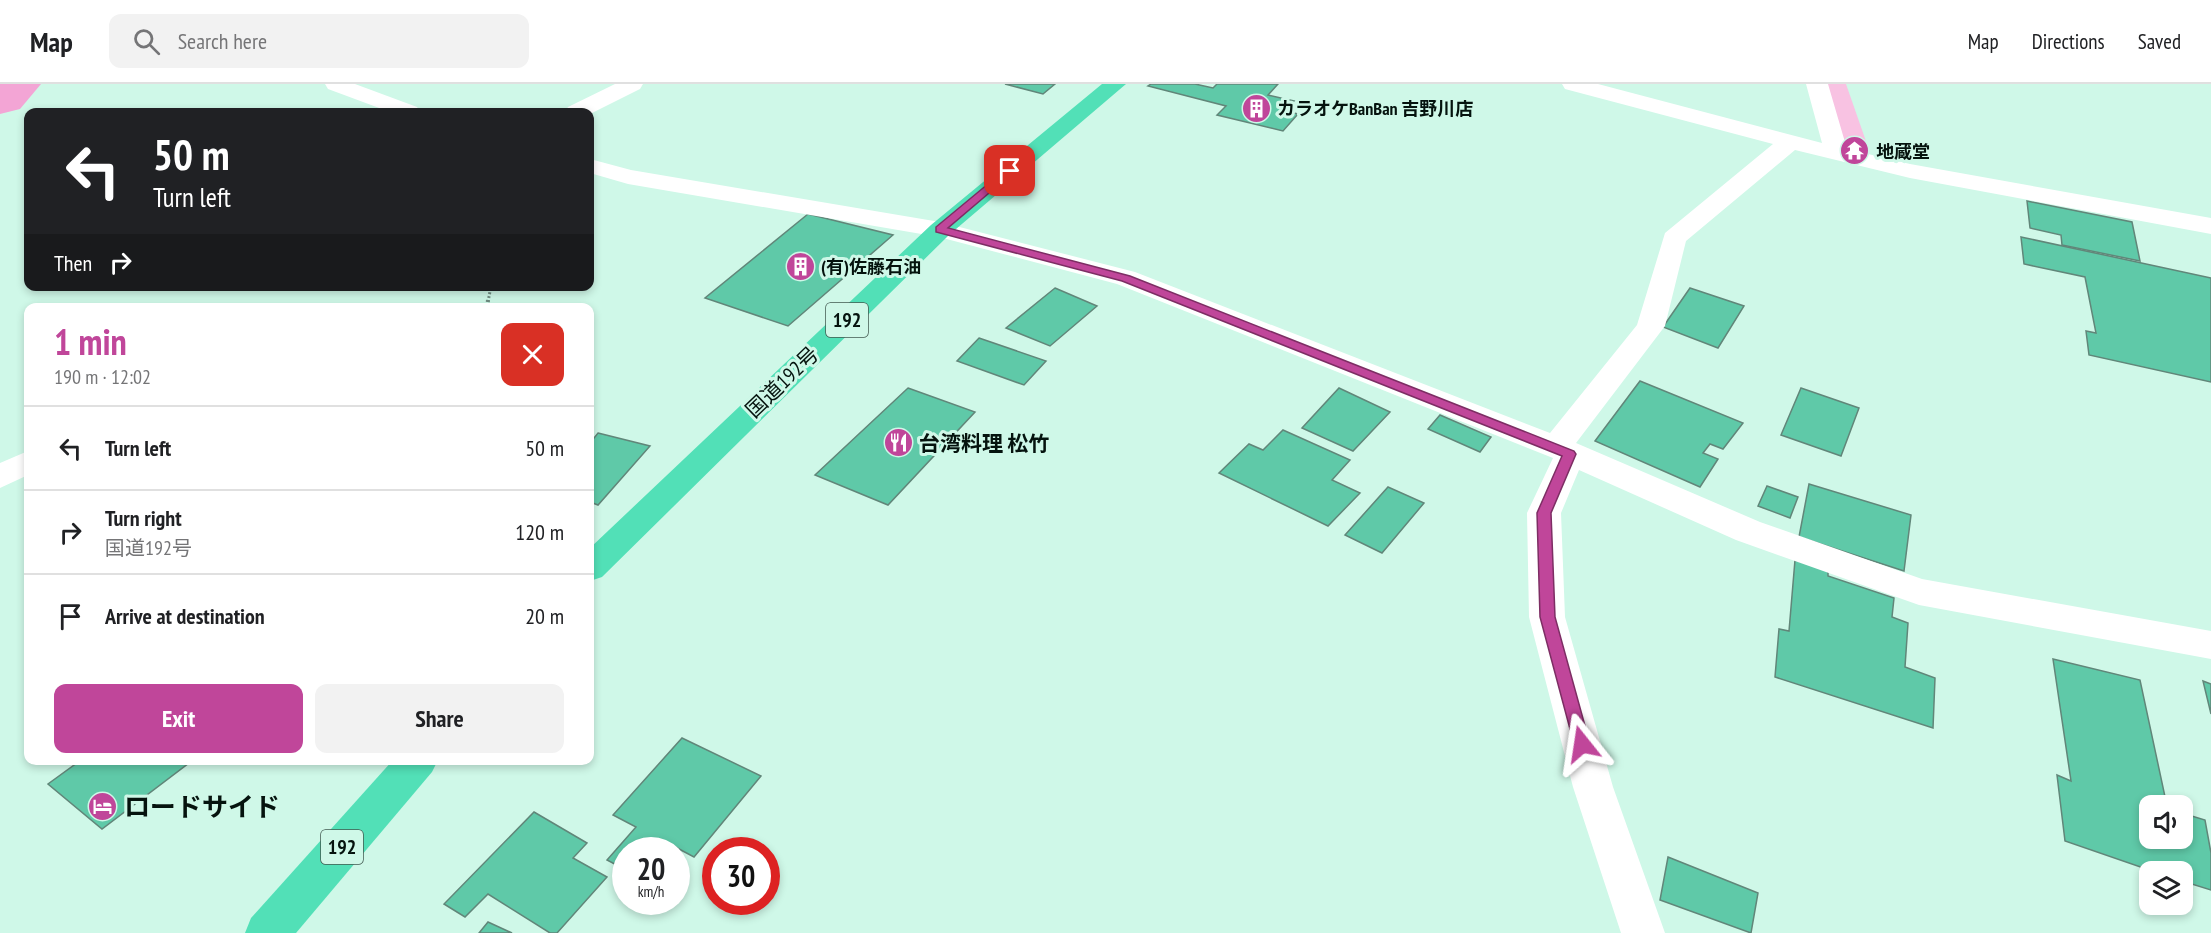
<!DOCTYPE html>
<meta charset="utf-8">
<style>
body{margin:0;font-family:"PT Sans Narrow","Noto Sans JP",sans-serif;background:#f2f2f2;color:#202124;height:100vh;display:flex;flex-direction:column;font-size:22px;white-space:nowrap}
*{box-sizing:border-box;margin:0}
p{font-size:20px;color:#757577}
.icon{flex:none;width:33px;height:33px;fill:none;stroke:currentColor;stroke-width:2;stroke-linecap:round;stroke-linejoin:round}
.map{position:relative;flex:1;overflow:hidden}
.details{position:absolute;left:24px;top:219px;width:570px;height:462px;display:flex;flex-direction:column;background:#fff;border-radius:12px;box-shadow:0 3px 9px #0003}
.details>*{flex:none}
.hud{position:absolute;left:24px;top:24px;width:570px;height:183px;border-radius:12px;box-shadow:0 3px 9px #0003;background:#202124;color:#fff;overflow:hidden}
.tools{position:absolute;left:2139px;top:711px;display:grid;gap:12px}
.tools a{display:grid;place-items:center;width:54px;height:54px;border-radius:12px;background:#fff;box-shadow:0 3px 9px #0003;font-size:30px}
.speed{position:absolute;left:612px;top:753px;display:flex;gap:12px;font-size:30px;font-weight:700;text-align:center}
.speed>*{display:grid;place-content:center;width:78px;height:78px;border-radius:50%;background:#fff;box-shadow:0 3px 9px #0003;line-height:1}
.speed small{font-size:15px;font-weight:400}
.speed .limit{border:9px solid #d22;background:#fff;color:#111}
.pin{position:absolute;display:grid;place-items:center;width:51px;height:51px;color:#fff;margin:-26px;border-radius:12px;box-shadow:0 3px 9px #0006}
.me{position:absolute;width:66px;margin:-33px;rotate:345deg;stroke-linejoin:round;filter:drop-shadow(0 0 4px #0008)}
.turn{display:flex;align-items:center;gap:21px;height:126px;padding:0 30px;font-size:27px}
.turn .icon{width:78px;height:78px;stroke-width:2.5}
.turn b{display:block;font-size:42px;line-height:51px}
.then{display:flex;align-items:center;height:57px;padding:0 30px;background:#0003;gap:12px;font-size:22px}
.round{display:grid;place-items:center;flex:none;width:63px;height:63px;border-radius:12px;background:#f2f2f2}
.headline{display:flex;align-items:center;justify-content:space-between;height:102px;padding:0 30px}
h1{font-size:36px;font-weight:700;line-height:45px;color:#c0469a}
.button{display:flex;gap:12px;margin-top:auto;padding:12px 30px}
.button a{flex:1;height:69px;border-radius:12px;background:#c0469a;color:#fff;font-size:24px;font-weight:700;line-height:69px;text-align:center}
.button a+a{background:#f2f2f2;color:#202124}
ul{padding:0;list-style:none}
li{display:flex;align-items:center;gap:18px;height:84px;padding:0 30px;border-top:2px solid #e0e0e0}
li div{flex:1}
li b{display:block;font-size:22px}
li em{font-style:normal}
header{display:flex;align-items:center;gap:36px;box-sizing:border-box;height:84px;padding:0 30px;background:#fff;border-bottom:2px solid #e0e0e0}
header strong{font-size:28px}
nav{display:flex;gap:33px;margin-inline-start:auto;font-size:21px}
.search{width:420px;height:54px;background:#f2f2f2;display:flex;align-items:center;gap:15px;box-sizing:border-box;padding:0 21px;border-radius:12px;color:#757577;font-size:22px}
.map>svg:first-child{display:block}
.green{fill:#f8c2e2}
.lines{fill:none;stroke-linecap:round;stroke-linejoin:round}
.river{fill:#f3a5d5;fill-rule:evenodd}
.building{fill:#5fc9a8;stroke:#618679;stroke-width:1.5}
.path-far1{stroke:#6f8b80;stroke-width:3;stroke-dasharray:2 2;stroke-linecap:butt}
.path{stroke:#6f8b80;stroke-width:4;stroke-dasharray:3 3;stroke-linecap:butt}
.minor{fill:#fff;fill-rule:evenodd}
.highway{fill:#52e0b7;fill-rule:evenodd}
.route{fill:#c0469a;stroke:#7d2e64;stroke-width:1.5}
.labels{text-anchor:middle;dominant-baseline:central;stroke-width:6;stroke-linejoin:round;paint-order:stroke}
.far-poi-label{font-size:18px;font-weight:bold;fill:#05130e;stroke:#cff8e8;text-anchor:start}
.shield{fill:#cff8e8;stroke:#42584f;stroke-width:1.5}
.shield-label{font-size:20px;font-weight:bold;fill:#05130e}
.street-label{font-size:21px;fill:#05130e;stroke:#cff8e8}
.poi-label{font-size:21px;font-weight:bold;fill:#05130e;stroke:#cff8e8;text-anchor:start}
.near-poi-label{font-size:26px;font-weight:bold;fill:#05130e;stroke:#cff8e8;text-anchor:start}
</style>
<header>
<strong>Map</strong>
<div class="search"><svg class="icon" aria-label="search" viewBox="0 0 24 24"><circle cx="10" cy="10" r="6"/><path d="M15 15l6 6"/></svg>Search here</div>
<nav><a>Map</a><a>Directions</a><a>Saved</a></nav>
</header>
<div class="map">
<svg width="2211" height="849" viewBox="0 0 2211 849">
<rect width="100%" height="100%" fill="#cff8e8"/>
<path class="green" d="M1827 0H1846L1868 63 1844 59Z"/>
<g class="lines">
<path class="river" d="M0 0H41L20 25 0 30Z"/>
</g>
<g class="building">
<path d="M1005 0H1055L1043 10Z"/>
<path d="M1151 0H1195L1213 4 1217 0H1278L1268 11 1294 17 1285 27 1298 30 1283 47 1217 31 1226 22 1148 2Z"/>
<path d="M2027 117 2132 138 2140 177 2062 161 2061 151 2030 144Z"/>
<path d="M808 130 893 151 788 242 705 214Z"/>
<path d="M2021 153 2211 194V298L2089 271 2086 247 2096 249 2085 193 2024 180Z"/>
<path d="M1055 204 1097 222 1050 262 1006 244Z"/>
<path d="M1690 204 1744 222 1718 264 1663 243Z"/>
<path d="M979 254 1046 277 1024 301 957 277Z"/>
<path d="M1640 297 1743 339 1723 365 1710 360 1703 369 1718 375 1700 403 1595 357Z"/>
<path d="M908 304 975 328 888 421 815 391Z"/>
<path d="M1339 304 1390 328 1353 367 1302 344Z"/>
<path d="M1801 304 1859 324 1841 372 1781 351Z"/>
<path d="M1440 331 1491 353 1480 368 1428 345Z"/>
<path d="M1283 346 1350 376 1332 396 1360 409 1328 442 1219 389 1249 360 1263 366Z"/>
<path d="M598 349 650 362 598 421 590 418V359Z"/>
<path d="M1809 400 1911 431 1904 487 1799 453Z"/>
<path d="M1767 402 1798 413 1790 434 1758 422Z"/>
<path d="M1388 403 1424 419 1382 469 1345 451Z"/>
<path d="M1795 476 1828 486V492L1894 514 1892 533 1908 539 1905 583 1935 594 1933 644 1775 593 1779 545 1789 547Z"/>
<path d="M2053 575 2140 596 2167 722H2150V754H2182V729L2205 736 2211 769V806L2182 797V788H2155L2065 757 2057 691 2071 697Z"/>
<path d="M2203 597 2211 600V630Z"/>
<path d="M682 654 761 692 694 773 664 757 655 766H626V786L607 776 636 743 613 731Z"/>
<path d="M81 676H193L102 745 48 700Z"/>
<path d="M534 728 587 759 573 774 607 793 557 849H550L488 810 465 833 444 820Z"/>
<path d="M1668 773 1758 809 1751 849 1660 816Z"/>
<path d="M488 838 512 849H479Z"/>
</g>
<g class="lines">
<path class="path-far1" d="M488 218 491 202"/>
<path class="path" d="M487 224 488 216"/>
<g class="minor">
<path d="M325 0H355L417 23 420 28H390L328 5Z"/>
<path d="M615 0H643L640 5 590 30 565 28 568 23Z"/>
<path d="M1562 0H1598L1822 59 1806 0H1828L1847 65 1910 80 2211 134V150L1910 94 1795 66 1686 157 1665 242 1576 359 1760 438 1922 495 2211 547V575L1919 521 1736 456 1579 386 1561 429 1565 533 1613 703 1665 849H1621L1573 703 1529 533 1527 429 1553 374 1117 200 939 153 628 100 590 89V75L631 86 940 138 1135 188 1550 349 1637 241 1665 149 1773 60 1565 5Z"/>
<path d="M28 367V391L0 404V379Z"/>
</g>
<g class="highway">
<path d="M1102 0H1126L949 151 602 493 590 497V464L931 141Z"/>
<path d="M393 676H438L432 688 296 849H245L251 834Z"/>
</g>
</g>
<path class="route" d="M1006 85 1015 87 948 144 1130 192 1574 367 1576 370 1551 429 1555 533 1590 660 1588 665H1576L1574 660 1540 533 1537 429 1562 372 1122 197 936 148V143Z"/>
<defs>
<symbol id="building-disc" viewBox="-11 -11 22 22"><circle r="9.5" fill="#c0469a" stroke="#cff8e8"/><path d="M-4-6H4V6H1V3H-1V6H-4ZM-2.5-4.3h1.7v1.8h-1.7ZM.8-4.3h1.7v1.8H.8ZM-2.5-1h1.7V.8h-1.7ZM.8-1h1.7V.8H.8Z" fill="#fff"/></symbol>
<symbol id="temple-disc" viewBox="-11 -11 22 22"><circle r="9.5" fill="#c0469a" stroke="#cff8e8"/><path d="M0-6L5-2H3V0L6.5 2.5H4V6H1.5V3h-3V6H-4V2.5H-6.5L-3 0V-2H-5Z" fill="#fff"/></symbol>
<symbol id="restaurant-disc" viewBox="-11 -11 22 22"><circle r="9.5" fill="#c0469a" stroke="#cff8e8"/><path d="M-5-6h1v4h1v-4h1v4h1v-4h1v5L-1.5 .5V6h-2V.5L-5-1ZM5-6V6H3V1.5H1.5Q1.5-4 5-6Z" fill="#fff"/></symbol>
<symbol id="hotel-disc" viewBox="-11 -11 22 22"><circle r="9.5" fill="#c0469a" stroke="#cff8e8"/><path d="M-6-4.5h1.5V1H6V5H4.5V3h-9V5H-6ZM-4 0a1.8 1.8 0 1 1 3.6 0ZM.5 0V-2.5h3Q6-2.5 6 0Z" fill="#fff"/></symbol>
</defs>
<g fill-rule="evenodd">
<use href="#building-disc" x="1240" y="8" width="33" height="33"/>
<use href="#temple-disc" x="1838" y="50" width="33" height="33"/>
<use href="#building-disc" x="784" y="166" width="33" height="33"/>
<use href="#restaurant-disc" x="882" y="342" width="33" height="33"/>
<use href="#hotel-disc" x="86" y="706" width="33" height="33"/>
</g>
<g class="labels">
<g class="far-poi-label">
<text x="1277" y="24">カラオケBanBan 吉野川店</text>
<text x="1876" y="67">地蔵堂</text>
<text x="821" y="182">(有)佐藤石油</text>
</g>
<g class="shield">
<rect x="826" y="219" width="42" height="34" rx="4.5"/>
<rect x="321" y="746" width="42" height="34" rx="4.5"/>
</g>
<g class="shield-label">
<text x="847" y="236">192</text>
<text x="342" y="763">192</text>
</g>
<g class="street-label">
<text transform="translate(782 298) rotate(-44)">国道192号</text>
</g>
<g class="poi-label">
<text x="919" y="359">台湾料理 松竹</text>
</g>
<g class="near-poi-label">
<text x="124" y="722">ロードサイド</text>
</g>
</g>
</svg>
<div class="tools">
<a><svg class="icon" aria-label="sound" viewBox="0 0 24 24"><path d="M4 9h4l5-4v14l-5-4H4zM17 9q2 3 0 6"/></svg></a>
<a><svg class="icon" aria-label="layers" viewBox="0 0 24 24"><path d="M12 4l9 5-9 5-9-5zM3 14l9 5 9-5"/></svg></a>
</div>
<div class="speed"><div>20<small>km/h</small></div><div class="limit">30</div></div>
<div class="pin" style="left:1010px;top:87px;background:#d93025"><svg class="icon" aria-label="arrive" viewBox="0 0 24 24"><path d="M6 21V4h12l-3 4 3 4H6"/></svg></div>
<svg class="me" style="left:1582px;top:660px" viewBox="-20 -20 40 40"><path d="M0-17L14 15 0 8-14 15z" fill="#c0469a" stroke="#fff" stroke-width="4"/></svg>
<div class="hud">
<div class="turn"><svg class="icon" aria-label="left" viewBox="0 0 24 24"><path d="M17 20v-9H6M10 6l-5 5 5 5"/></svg><div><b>50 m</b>Turn left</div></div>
<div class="then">Then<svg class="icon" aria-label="right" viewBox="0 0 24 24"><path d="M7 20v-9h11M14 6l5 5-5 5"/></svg></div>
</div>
<section class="details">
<div class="headline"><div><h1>1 min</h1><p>190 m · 12:02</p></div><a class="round" style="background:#d93025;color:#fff"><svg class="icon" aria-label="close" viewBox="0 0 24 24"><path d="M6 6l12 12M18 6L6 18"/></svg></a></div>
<ul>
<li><svg class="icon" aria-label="left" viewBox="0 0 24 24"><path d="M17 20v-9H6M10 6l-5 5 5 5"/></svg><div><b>Turn left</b></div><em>50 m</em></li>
<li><svg class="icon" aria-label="right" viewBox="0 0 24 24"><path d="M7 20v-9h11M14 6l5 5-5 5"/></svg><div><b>Turn right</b><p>国道192号</p></div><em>120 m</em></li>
<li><svg class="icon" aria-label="arrive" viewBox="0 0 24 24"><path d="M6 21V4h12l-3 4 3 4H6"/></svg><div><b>Arrive at destination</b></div><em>20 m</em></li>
</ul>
<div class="button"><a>Exit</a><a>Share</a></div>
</section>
</div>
